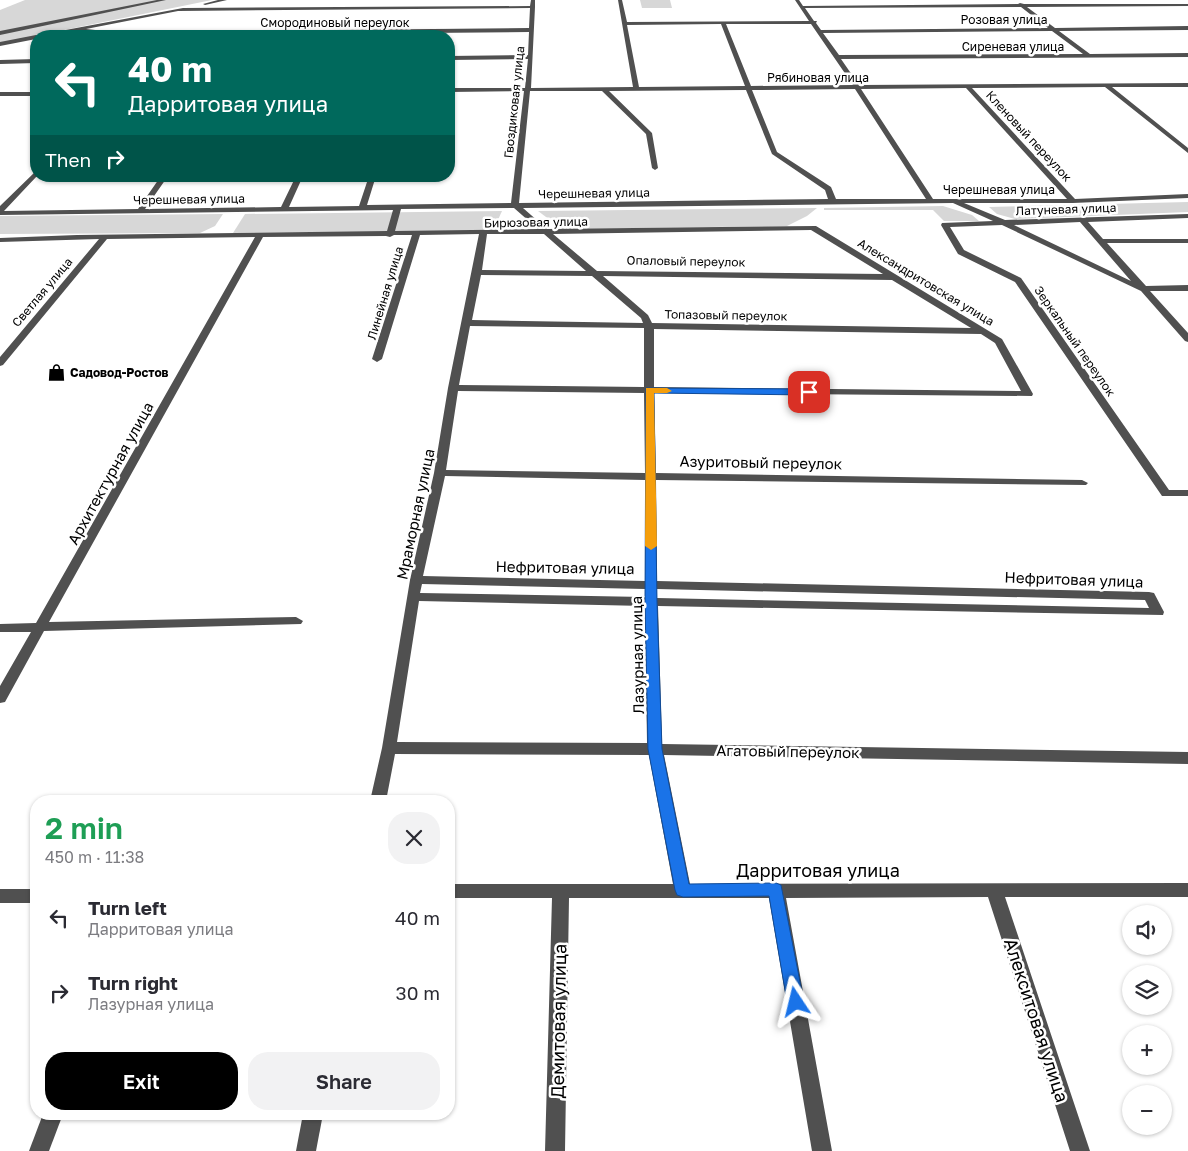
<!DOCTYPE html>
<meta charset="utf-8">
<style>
body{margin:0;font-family:"Golos Text",sans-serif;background:#f2f2f3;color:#2b2b33;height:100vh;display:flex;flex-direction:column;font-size:19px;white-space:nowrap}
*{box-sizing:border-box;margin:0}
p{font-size:16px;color:#7c7c81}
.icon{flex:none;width:28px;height:28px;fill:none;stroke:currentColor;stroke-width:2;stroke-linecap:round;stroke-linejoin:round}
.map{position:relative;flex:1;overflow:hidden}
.panel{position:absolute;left:30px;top:795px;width:425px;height:325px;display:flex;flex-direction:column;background:#fff;border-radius:20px;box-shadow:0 1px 4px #0004}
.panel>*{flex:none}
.hud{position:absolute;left:30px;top:30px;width:425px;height:152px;border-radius:20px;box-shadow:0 1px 4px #0004;background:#00695c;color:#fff;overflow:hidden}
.buttons{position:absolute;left:1122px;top:905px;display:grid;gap:10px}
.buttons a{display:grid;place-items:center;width:50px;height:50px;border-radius:50%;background:#fff;box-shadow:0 1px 4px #0004;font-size:25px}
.pin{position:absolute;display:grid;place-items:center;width:42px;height:42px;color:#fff;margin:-21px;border-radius:10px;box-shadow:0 2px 8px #0006}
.me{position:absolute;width:55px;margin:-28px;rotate:350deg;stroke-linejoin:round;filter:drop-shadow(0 0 4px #0008)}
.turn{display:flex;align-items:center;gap:18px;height:105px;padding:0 15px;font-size:22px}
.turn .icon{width:65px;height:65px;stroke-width:2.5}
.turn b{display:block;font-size:35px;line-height:42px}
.then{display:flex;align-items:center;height:48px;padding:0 15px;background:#0003;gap:10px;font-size:19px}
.round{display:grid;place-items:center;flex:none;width:52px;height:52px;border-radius:20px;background:#f2f2f3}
.overview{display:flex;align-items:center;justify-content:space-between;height:85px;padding:0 15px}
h1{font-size:30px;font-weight:600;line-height:38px;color:#1e9e55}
.button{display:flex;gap:10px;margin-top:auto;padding:10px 15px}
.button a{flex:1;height:58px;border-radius:20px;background:#000;color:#fff;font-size:20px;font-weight:600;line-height:58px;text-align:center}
.button a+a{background:#f2f2f3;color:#2b2b33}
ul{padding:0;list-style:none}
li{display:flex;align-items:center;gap:15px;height:75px;padding:0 15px}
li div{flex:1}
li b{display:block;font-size:19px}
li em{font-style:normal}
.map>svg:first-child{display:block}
.green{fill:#d7d7d7}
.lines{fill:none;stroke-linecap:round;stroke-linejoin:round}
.minor{fill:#505050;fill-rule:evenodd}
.route{fill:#1a73e8;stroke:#114b97}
.slow{fill:#f59e0b}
.labels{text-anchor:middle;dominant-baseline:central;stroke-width:5;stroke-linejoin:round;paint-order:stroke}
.far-street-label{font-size:12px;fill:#000;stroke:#fff}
.far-poi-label{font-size:12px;font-weight:bold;fill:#000;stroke:#fff;text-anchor:start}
.street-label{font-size:15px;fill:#000;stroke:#fff}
.near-street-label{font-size:18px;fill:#000;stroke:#fff}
</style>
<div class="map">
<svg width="1188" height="1151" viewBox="0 0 1188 1151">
<rect width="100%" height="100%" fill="#fff"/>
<g class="green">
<path d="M25 0H212L0 43V10Z"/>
<path d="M640 0H670L672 8H642Z"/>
<path d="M1188 202V212L1015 219 997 214 989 207Z"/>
<path d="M943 206 972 215 979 221H944L933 210H824V208Z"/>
<path d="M817 208 807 216 787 226 562 229 538 211Z"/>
<path d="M502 211 493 231 233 233 245 214Z"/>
<path d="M223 214 215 226 200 233 0 234V216Z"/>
</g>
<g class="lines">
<g class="minor">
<path d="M157 0H166L0 35V31Z"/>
<path d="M218 0H227L205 5 203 4Z"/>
<path d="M531 0H535V7L531 88 633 87 618 0H622L627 22 809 21 795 0H799L803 6 1018 4 1020 3 1024 4H1188V6L1027 7 1055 28 1188 26V30L1059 31 1090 54 1188 53V57L841 59 859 85 1188 83V87H1112L1188 148V153L1105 87 972 88 1075 199 1188 194V198L1073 203H964L1005 220 1188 214V218L1088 222 1103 239H1188V243H1107L1146 286 1188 285V291H1150L1188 333V342L1185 341 1141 291 1002 225 950 227 964 250 1021 278 1169 490H1188V496H1162L1015 282 958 254 941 225 942 223 993 221 953 203 523 208 547 229 816 226 1002 339 1033 394 1032 396 654 393 656 473 1082 480 1088 483 1086 485 656 480 657 581 1149 592 1154 593 1164 612 1163 615 658 606 662 744 1188 752V764L664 755 690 884 1188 883V897H1005L1090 1151H1070L988 897 786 898 832 1151H812L769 898H569L565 1151H545L552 898H449V884H673L649 755 395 754 386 801H370L382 748 410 580 434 473 448 388 479 234 420 235 382 359 377 362 372 359 412 235H394L390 237 386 236 263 237 49 622 296 617 303 621 301 624 44 631 5 702 0 703V686L31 632H0V624L36 623 255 237 107 239 3 365 0 366V357L99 239 0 242V238L77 235 387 231 393 210 0 215V206L36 171 37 176 4 211 138 209 161 176H168L145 209 281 207 296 176H303L289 207 359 206 369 176H376L367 205 511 203 524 91 449 92V88H525L528 59 449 60V56L528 55 529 32 102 36 78 30 48 36 39 35 183 8 530 6ZM1021 7 1048 28 821 30 816 23 817 21H814L805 8ZM530 8 529 28 114 32 86 29 178 11ZM721 24 745 86 639 87 627 25ZM726 24H811L853 85 751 86ZM1052 31 1083 54 839 55 823 33ZM966 88 1067 199H933L861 89ZM855 89 926 199H836L831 187 777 152 752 90ZM746 90 772 154 825 190 828 199 519 203 530 91H602L646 134 652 168 655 170 658 168 652 133 609 91ZM514 208 538 229 395 231 401 209ZM1080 222 1131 281 1014 225ZM811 230 883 274 597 271 553 234ZM487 234H544L586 271 482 270ZM481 275 592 276 641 318 643 323 472 320ZM603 276 892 280 971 328 652 323 648 315ZM470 326 644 328V387L459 385ZM654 329 981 334 995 343 1021 391 654 387ZM458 391 644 393 645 473 446 470ZM445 476 645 480V581L423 576ZM422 584 645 589V597L420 593ZM657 589 1145 600 1149 608 657 598ZM419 601 645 606 647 743 397 742Z"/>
<path d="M36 35 38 36 36 39 0 46V42Z"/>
<path d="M36 59V63L0 64V60Z"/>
<rect x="0" y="92" width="36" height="4"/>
<rect x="0" y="889" width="36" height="14"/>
<path d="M43 1114H63L49 1151H29Z"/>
<path d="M303 1114H323L316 1151H296Z"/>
</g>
</g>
<path class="route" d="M646 388 809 389 813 392 809 395 654 393 657 602 662 749 689 884 776 883 781 885 804 1002 801 1007 796 1009 790 1007 787 1002 769 896 683 897 677 895 675 890 648 749 645 602Z"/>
<path class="slow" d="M646 388H667L672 391 667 393H654L657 546 651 550 645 546Z"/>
<defs>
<symbol id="shop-bare" viewBox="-9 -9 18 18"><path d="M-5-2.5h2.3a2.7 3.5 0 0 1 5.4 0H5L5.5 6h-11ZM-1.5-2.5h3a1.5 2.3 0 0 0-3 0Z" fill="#000" stroke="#fff" stroke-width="2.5" paint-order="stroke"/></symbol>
</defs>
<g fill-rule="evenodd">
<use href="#shop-bare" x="44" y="360" width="25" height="25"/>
</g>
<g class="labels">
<g class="far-street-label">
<text x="1004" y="19">Розовая улица</text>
<text x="335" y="22">Смородиновый переулок</text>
<text x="1013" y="46">Сиреневая улица</text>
<text x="818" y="77">Рябиновая улица</text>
<text transform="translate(514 102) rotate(-84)">Гвоздиковая улица</text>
<text transform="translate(1029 136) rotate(47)">Кленовый переулок</text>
<text x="999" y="189">Черешневая улица</text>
<text transform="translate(594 193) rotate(-1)">Черешневая улица</text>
<text transform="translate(189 199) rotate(-1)">Черешневая улица</text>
<text transform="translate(1066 209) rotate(-2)">Латуневая улица</text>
<text transform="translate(536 222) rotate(-1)">Бирюзовая улица</text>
<text transform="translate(686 261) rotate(1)">Опаловый переулок</text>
<text transform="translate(926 282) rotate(31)">Александритовская улица</text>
<text transform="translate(42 292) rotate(-50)">Светлая улица</text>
<text transform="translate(385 293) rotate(-73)">Линейная улица</text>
<text transform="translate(726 315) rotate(1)">Топазовый переулок</text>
<text transform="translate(1075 341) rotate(55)">Зеркальный переулок</text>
</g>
<g class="far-poi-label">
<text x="70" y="372">Садовод-Ростов</text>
</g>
<g class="street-label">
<text transform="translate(761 462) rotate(1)">Азуритовый переулок</text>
<text transform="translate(110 473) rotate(-61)">Архитектурная улица</text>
<text transform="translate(415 514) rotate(-78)">Мраморная улица</text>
<text transform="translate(565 567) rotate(1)">Нефритовая улица</text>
<text transform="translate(1074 579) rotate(2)">Нефритовая улица</text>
<text transform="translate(637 655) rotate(-91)">Лазурная улица</text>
<text transform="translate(788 751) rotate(1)">Агатовый переулок</text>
</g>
<g class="near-street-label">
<text x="818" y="870">Дарритовая улица</text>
<text transform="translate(1037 1020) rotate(72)">Алекситовая улица</text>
<text transform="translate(558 1021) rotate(-89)">Демитовая улица</text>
</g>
</g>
</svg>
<div class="buttons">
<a><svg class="icon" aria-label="sound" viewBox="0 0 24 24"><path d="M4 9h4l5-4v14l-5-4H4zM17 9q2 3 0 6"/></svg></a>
<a><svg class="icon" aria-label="layers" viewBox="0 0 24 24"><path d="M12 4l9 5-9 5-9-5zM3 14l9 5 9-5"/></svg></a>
<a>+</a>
<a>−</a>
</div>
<div class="pin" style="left:809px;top:392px;background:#d93025"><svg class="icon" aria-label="arrive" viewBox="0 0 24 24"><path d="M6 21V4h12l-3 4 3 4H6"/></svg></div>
<svg class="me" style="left:796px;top:1002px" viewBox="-20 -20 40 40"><path d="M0-17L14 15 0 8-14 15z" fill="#1a73e8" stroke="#fff" stroke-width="4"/></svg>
<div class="hud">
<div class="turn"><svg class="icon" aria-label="left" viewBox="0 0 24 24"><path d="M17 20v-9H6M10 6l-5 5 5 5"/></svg><div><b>40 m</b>Дарритовая улица</div></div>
<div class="then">Then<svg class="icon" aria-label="right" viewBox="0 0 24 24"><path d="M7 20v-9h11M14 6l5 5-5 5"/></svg></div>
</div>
<section class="panel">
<div class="overview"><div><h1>2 min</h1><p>450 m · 11:38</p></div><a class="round"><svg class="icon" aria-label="close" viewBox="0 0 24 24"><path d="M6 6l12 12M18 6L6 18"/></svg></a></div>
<ul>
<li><svg class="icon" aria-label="left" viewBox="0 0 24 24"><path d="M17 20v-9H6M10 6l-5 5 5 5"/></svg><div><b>Turn left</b><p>Дарритовая улица</p></div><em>40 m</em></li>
<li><svg class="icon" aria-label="right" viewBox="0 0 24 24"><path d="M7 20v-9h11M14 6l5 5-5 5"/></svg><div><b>Turn right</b><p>Лазурная улица</p></div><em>30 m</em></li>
</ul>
<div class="button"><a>Exit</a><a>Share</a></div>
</section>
</div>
